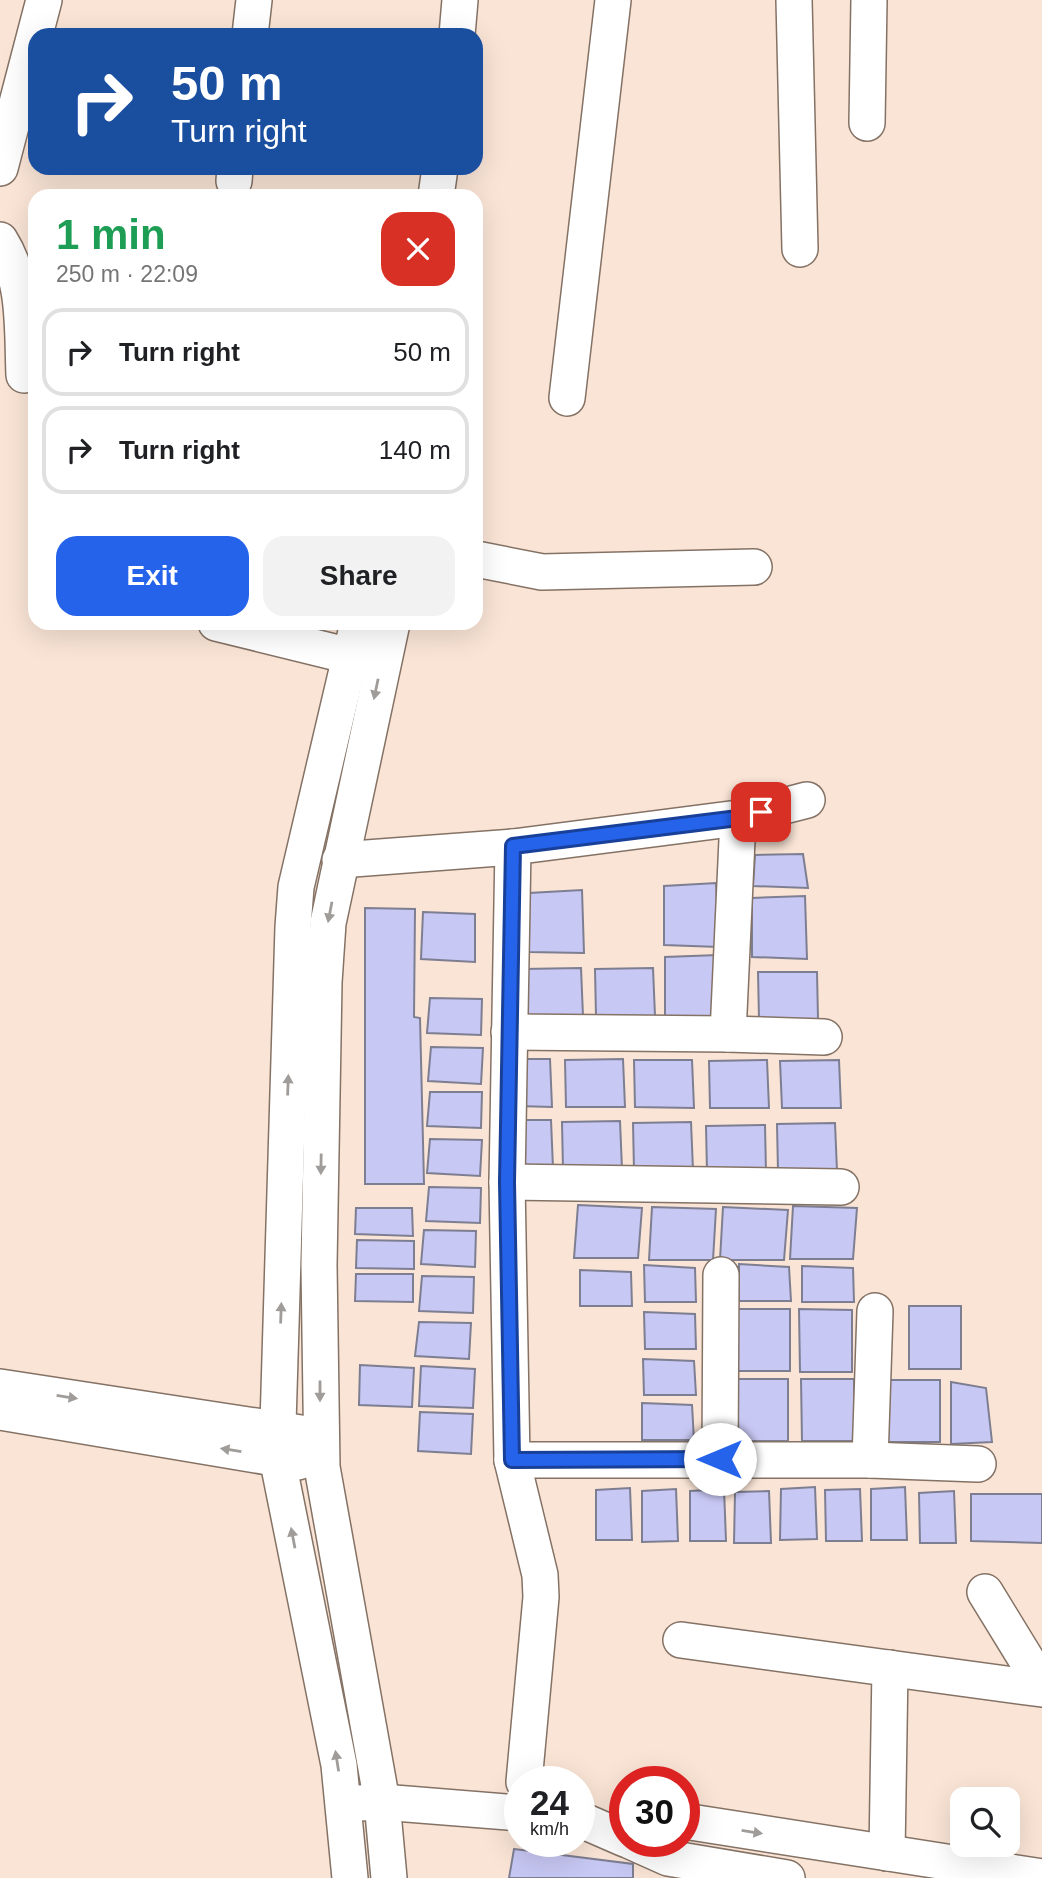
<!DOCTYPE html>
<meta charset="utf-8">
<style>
body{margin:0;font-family:Helvetica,sans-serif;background:#f2f2f2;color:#202124;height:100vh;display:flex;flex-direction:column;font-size:26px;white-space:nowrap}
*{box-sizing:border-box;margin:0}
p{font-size:23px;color:#757577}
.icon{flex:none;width:38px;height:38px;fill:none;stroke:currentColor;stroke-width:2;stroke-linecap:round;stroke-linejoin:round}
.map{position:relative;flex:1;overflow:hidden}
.drawer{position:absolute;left:28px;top:189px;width:455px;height:441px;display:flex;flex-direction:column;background:#fff;border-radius:21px;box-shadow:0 7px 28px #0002}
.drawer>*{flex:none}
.top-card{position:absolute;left:28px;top:28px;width:455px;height:147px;border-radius:21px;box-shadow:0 7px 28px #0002;background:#1a4fa0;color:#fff;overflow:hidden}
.fabs{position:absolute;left:950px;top:1787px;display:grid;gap:14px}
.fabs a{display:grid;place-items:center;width:70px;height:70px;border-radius:14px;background:#fff;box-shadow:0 7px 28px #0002;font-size:35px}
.speed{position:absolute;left:504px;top:1766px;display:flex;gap:14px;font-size:35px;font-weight:700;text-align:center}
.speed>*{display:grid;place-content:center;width:91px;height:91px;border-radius:50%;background:#fff;box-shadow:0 7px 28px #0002;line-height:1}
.speed small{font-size:18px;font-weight:400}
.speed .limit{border:10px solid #d22;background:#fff;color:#111}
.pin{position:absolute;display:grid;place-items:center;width:60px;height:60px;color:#fff;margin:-30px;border-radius:14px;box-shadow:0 4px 10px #0006}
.me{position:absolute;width:77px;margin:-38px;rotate:270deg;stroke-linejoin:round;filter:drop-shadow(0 0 5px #0008)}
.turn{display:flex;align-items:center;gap:24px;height:147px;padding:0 28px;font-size:32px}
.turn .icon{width:91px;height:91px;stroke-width:2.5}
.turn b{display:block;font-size:49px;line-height:60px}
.round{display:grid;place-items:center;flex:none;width:74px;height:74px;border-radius:21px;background:#f2f2f2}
.head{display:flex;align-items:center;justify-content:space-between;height:119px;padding:0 28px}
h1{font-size:42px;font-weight:800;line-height:52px;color:#1e9e55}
.cta{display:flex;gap:14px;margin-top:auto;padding:14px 28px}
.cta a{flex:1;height:80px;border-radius:21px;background:#2563eb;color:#fff;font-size:28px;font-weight:800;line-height:80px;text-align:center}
.cta a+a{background:#f2f2f2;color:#202124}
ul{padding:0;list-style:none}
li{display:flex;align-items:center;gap:21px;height:88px;margin:0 14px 10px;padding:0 14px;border:4px solid #e0e0e0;border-radius:21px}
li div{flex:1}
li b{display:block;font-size:26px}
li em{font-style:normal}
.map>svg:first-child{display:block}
.building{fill:#c8c8f5;stroke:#7e7e92;stroke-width:2}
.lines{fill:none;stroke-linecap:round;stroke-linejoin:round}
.minor-casing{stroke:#847265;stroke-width:38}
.minor{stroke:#fff;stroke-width:35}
.oneway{fill:#9f9c99}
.route-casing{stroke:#184099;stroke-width:18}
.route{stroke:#2563eb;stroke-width:12}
</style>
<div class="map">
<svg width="1042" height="1878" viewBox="0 0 1042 1878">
<rect width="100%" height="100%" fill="#f9e4d5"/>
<g class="building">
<path d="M803 854 808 888 753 886 755 855Z"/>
<path d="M716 883 719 947 664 945V886Z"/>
<path d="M582 890 584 953 529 952V893Z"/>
<path d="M805 896 807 959 752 957V898Z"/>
<path d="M365 908 415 909 414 1017 420 1018 424 1184H365Z"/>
<path d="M423 912 475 914V962L421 959Z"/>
<path d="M718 955 720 1018 665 1017V957Z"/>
<path d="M581 968 583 1016H524L523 969Z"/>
<path d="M653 968 655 1016H596L595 969Z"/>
<path d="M758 972H817L818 1019H759Z"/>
<path d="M430 998 482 999 481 1035 427 1033Z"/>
<path d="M431 1047 483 1048 481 1084 428 1081Z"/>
<path d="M517 1059H550L552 1107 517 1106Z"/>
<path d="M623 1059 625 1107H566L565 1060Z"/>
<path d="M634 1060H692L694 1108 635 1107Z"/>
<path d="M767 1060 769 1108H710L709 1061Z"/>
<path d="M839 1060 841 1108H782L780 1061Z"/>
<path d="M430 1092H482L481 1128 427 1126Z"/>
<path d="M518 1120H551L553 1168 518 1167Z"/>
<path d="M620 1121 622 1169H563L562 1122Z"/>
<path d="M691 1122 693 1170H634L633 1123Z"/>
<path d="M835 1123 837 1171H778L777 1124Z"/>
<path d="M765 1125 766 1173 707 1172 706 1126Z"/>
<path d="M430 1139 482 1140 480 1176 427 1173Z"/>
<path d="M429 1187 481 1188 480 1223 426 1221Z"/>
<path d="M578 1205 642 1208 638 1258H574Z"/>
<path d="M793 1206 857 1208 853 1259H790Z"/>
<path d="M652 1207 716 1209 713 1260H649Z"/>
<path d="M723 1207 788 1210 784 1260H720Z"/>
<path d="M356 1208H412L413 1236 355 1234Z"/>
<path d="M424 1230 476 1231 475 1267 421 1264Z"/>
<path d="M357 1240 414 1241V1269L356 1268Z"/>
<path d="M739 1264 789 1267 791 1301H739Z"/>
<path d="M644 1265 695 1268 696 1302H645Z"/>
<path d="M802 1266 853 1268 854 1302H802Z"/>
<path d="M580 1270 631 1272 632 1306H580Z"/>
<path d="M356 1274H413V1302L355 1301Z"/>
<path d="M422 1276 474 1277 473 1313 419 1311Z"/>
<rect x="909" y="1306" width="52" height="63"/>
<path d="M737 1309H790V1371H738Z"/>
<path d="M799 1309 852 1310V1372H800Z"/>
<path d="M644 1312 695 1314 696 1349H645Z"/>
<path d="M419 1322 471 1323 469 1359 415 1356Z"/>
<path d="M643 1359 694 1361 696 1395H644Z"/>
<path d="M360 1365 414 1368 412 1407 359 1405Z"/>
<path d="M421 1366 475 1369 473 1408 419 1406Z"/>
<rect x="736" y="1379" width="52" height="62"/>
<path d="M801 1379H854V1441H802Z"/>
<rect x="887" y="1380" width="53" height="62"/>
<path d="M951 1382 986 1388 992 1442 951 1444Z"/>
<path d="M642 1403 692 1405 694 1440H642Z"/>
<path d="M420 1412 473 1414 471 1454 418 1451Z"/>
<path d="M815 1487 817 1539 780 1540 781 1489Z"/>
<path d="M905 1487 907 1540H871V1489Z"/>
<path d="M630 1488 632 1540H596V1490Z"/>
<path d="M676 1489 678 1541 642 1542V1491Z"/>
<path d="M724 1489 726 1541H690V1491Z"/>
<path d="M860 1489 862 1541H826L825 1490Z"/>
<path d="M769 1491 771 1543H734L735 1492Z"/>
<path d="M954 1491 956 1543H920L919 1493Z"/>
<path d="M971 1494H1042V1543L971 1541Z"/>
<path d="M514 1849 633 1864V1878H509Z"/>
</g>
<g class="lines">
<defs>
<g id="minor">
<path d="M794 0 800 249"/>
<path d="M250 35 254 0"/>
<path d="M457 35 460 0"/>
<path d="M867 123 869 0"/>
<path d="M0 168 44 0"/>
<path d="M234 181 235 168"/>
<path d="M436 196 440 168"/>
<path d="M0 240C26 281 22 328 24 375"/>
<path d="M567 398 613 0"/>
<path d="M476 559 542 572 754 567"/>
<path d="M216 623 350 656"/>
<path d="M807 800 738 818 513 847 507 1182 512 1460H870L978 1464"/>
<path d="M340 860 513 847"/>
<path d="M509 1032 728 1034 824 1037"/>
<path d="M728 1034 738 818"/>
<path d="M507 1182 841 1187"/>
<path d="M0 1387 301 1433"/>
<path d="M0 1412 298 1462"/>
<path d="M720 1459 721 1275"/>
<path d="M512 1460 540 1575 541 1597 524 1782"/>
<path d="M870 1460 875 1311"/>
<path d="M985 1592 1042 1685"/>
<path d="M681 1640 1042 1689"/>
<path d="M359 1803 382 1802 520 1813"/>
<path d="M579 1819 625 1839"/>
<path d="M684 1821 1042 1877"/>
<path d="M630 1841 668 1858 787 1878"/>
<path d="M887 1853 890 1668"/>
<path d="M350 1878 339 1765 277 1457 293 927 296 887 358 623"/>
<path d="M389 1878 382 1802 322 1467 319 1265 324 982 328 923 392 623"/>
</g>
</defs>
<use href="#minor" class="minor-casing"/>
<use href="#minor" class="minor"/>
</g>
<defs><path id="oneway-solid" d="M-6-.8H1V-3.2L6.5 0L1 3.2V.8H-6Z" transform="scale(1.75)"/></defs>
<g class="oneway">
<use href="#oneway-solid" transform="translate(376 689) rotate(102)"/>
<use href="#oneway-solid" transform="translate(330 912) rotate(101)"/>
<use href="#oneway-solid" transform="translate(288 1085) rotate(-88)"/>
<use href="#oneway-solid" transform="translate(321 1164) rotate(91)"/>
<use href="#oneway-solid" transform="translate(281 1313) rotate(-88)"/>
<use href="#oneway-solid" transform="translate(320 1391) rotate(90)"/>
<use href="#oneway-solid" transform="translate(67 1397) rotate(9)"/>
<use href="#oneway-solid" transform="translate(231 1450) rotate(-171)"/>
<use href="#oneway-solid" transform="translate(293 1538) rotate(-101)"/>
<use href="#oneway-solid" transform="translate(337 1761) rotate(-99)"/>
<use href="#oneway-solid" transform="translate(752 1832) rotate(9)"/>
</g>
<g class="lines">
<defs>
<path id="route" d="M720 1459 512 1460 507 1182 513 846 738 818 761 812"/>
</defs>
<use href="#route" class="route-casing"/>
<use href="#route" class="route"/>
</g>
</svg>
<div class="fabs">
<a><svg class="icon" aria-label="search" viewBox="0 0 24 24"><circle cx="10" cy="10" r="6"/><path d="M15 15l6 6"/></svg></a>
</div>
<div class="speed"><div>24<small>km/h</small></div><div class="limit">30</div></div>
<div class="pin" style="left:761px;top:812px;background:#d93025"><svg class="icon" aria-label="arrive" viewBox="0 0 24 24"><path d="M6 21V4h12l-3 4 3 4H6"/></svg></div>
<svg class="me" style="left:720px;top:1459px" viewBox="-20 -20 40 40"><circle r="19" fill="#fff"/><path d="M0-13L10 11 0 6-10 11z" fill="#2563eb"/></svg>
<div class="top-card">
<div class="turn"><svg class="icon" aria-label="right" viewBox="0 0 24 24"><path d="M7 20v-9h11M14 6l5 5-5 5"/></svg><div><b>50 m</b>Turn right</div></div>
</div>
<section class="drawer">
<div class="head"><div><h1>1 min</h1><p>250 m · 22:09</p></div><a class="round" style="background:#d93025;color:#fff"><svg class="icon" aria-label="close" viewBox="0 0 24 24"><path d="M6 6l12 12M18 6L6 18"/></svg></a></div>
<ul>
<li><svg class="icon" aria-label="right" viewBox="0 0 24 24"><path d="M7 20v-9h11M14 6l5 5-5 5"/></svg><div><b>Turn right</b></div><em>50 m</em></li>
<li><svg class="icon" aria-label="right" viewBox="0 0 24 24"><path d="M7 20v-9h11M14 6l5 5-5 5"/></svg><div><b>Turn right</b></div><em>140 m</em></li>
</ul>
<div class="cta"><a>Exit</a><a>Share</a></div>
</section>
</div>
